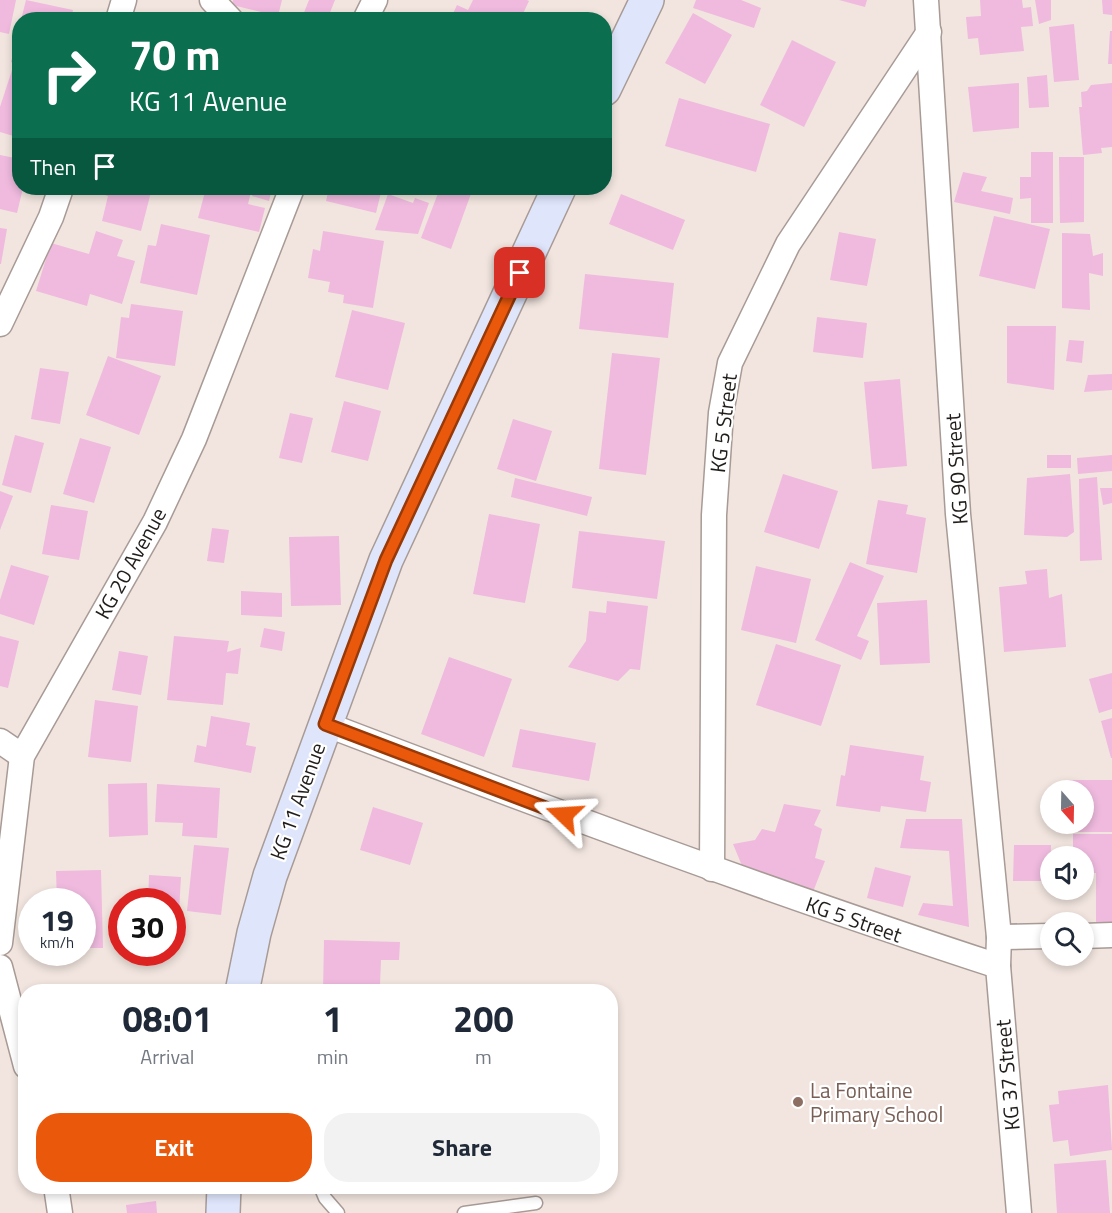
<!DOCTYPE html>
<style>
body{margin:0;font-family:"Titillium Web",sans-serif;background:#f2f2f3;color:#1f2937;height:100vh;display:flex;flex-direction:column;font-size:22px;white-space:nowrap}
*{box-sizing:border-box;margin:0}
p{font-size:20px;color:#747a83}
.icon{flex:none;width:33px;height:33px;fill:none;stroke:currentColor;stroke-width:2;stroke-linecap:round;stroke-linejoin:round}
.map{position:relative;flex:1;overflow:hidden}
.side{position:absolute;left:18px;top:984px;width:600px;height:210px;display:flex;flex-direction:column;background:#fff;border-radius:24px;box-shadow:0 3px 9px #0003}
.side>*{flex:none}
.guide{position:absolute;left:12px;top:12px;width:600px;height:183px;border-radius:24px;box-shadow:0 3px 9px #0003;background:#0b6e4f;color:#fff;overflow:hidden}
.needle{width:39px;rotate:160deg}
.controls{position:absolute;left:1040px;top:780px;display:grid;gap:12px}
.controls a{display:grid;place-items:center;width:54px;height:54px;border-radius:50%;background:#fff;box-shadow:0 3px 9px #0003;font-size:30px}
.speed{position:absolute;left:18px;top:888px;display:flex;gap:12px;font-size:30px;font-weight:700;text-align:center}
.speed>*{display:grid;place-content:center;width:78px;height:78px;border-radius:50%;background:#fff;box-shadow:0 3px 9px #0003;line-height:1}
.speed small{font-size:15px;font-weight:400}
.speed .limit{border:9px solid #d22;background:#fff;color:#111}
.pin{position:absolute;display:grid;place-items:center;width:51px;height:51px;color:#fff;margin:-26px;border-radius:12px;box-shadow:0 3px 9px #0006}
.me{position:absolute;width:66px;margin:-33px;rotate:290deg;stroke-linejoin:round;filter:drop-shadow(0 0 4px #0008)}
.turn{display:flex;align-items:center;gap:21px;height:126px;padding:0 18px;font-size:27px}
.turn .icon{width:78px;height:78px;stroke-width:2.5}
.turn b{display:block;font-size:42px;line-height:51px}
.then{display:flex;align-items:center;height:57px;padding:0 18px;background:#0003;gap:12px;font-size:22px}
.eta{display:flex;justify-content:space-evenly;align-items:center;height:102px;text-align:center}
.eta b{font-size:36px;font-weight:700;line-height:42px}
.button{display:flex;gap:12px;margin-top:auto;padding:12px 18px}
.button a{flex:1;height:69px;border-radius:24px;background:#ea580c;color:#fff;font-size:24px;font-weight:700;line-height:69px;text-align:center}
.button a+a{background:#f2f2f3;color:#1f2937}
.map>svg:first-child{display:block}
.building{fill:#efbade}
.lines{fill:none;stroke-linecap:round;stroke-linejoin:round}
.service-casing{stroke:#a89b96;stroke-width:15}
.minor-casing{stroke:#a89b96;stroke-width:27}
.secondary-casing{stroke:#a89b96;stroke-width:36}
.service{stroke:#fff;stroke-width:12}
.minor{stroke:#fff;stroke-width:24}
.secondary{stroke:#dfe6fc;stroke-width:33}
.route-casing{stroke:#983908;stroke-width:15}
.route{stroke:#ea580c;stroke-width:10}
.education-dot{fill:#8d6e63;stroke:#fff;stroke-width:2}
.labels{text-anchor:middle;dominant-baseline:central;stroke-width:4.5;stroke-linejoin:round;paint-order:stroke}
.street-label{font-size:21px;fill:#211d1b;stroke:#fff}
.education-label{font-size:21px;fill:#785e54;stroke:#fff;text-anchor:start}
</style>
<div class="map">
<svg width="1112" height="1213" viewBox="0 0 1112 1213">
<rect width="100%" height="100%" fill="#f2e5df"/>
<g class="building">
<path d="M0 0H16L9 34 0 32Z"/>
<path d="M26 0 73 10 71 20H21Z"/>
<path d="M233 0H282L278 16 232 5Z"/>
<path d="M309 0H335L327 20H301Z"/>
<path d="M473 0H527L529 1 520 20H450L457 5 468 10Z"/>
<path d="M696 0H741L761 8 754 28 693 8Z"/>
<path d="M839 0H867L865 7Z"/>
<path d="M980 0H1022L1023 8 1031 7 1033 26 1021 27 1024 51 980 55 978 38 968 39 966 17 981 16Z"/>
<path d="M1035 0H1051V20L1039 24Z"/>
<path d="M1102 0H1112V15L1103 14Z"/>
<path d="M693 13 732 35 705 84 665 63Z"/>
<path d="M1074 24 1079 80 1054 82 1049 27Z"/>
<path d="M20 30V64L11 62Z"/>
<path d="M1110 31H1112V64H1108Z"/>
<path d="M792 40 836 62 804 127 760 105Z"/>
<path d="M13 67 20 68V138L0 132V107Z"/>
<path d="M1047 75 1049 107 1029 108 1027 77Z"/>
<path d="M1019 83V128L973 132 968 87Z"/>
<path d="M1112 83V147L1101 148 1102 153 1083 155 1079 107H1082L1081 92 1087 91 1091 85Z"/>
<path d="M679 98 770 124 756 172 665 146Z"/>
<path d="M1031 152H1053V223H1031V198L1020 199V177H1031Z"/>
<path d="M0 155 20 159V188H23L17 213 0 209Z"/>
<path d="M1059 157H1084V222L1060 223Z"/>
<path d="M963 172 987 177 981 191 1013 198 1010 214 954 202Z"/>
<path d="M104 188H152L141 231 102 221 108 196 102 194Z"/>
<path d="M206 188H252L248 204 265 208 259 232 198 218Z"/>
<path d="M254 188H272L269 201 252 196Z"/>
<path d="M329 188H382L376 213 326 201Z"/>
<path d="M440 188H473L451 249 421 238Z"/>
<path d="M388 194 413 203 415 198 429 203 418 234 375 230Z"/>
<path d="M621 194 685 220 673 250 609 224Z"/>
<path d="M994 216 1050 229 1035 289 979 276Z"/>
<path d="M161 224 210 235 197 295 140 283 148 245 156 246Z"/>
<path d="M0 228 7 229 1 264H0Z"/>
<path d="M96 231 123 240 117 256 135 261 122 304 90 294 87 306 36 291 51 243 89 254Z"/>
<path d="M323 231 384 241 373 308 343 303 344 295 328 292 330 282 308 278 313 249 320 251Z"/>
<path d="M839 232 876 239 867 286 830 280Z"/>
<path d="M1062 233 1090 234 1093 256 1103 253V276L1089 273 1090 310 1062 308Z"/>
<path d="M585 274 674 283 668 338 579 329Z"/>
<path d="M131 304 183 311 175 366 116 358 121 317 129 318Z"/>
<path d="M352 310 405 323 388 390 335 377Z"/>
<path d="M817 317 867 323 863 358 813 352Z"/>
<path d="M1007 326H1056L1054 390 1007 383Z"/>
<path d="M1069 340 1084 341 1082 363 1066 361Z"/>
<path d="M612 353 660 358 646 475 599 469Z"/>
<path d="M108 356 161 376 139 435 86 415Z"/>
<path d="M40 368 69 372 60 424 31 419Z"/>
<path d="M1112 374V390L1084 392 1088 375Z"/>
<path d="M900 379 907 466 872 469 864 382Z"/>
<path d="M344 401 381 411 368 461 331 452Z"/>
<path d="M290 413 313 418 302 463 279 458Z"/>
<path d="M513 419 552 431 536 481 497 469Z"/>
<path d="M15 435 44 443 31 493 2 485Z"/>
<path d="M80 438 111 447 94 503 63 494Z"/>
<rect x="1047" y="455" width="24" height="13"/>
<path d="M1112 455V471L1078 474 1077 458Z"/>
<path d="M783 474 838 491 819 549 764 532Z"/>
<path d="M1070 474 1074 532 1067 537 1024 535 1027 478Z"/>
<path d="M1097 477 1102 560 1080 561 1079 479Z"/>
<path d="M515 478 592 497 587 516 511 497Z"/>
<path d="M1100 488H1112V503L1103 505Z"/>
<path d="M0 491 13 496 0 530Z"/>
<path d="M878 500 908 505 906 514 926 518 917 573 866 564Z"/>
<path d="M51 505 88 511 79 560 42 554Z"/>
<path d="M489 514 540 524 525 603 473 594Z"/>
<path d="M212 528 229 530 224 563 207 561Z"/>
<path d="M579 531 665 541 657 599 572 588Z"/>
<path d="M339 536 341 605 291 606 289 537Z"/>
<path d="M850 562 884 576 857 636 869 641 861 660 815 640Z"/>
<path d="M11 565 49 576 34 625 0 614V600Z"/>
<path d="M756 566 811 579 796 643 741 630Z"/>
<path d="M1047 569 1049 598 1062 594 1066 647 1004 652 999 587 1027 584 1025 571Z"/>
<path d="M241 591 282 593V617L241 615Z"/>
<path d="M927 600 930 663 880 665 877 603Z"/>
<path d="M607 601 648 606 640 670 630 669 618 681 568 667 586 641 589 611 606 613Z"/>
<path d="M264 628 285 632 282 651 260 647Z"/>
<path d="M0 636 19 641 8 688 0 686Z"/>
<path d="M174 636 229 641 227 652 241 648 238 674 226 673 223 705 167 700Z"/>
<path d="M776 644 841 665 821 726 756 705Z"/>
<path d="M119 651 148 656 141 695 112 690Z"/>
<path d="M449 657 512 679 484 757 421 734Z"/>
<path d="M1112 673V709L1099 713 1089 679Z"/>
<path d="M95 700 138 706 131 762 88 757Z"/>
<path d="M211 716 250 723 246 745 256 747 251 773 194 762 197 745 206 747Z"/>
<path d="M1112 718V758H1111L1101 721Z"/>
<path d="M520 729 596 743 589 781 512 767Z"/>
<path d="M850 745 924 756 920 780 931 782 926 812 881 806 880 812 836 806 841 775 845 776Z"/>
<path d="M1067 780H1112V832H1066V824H1083V790H1067Z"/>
<path d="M147 783 148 835 109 837 108 784Z"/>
<path d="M157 784 220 788 217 838 182 836 183 823 155 822Z"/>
<path d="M784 804 821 810 814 825 822 829 815 858 825 861 813 892 745 873 733 844 755 840 762 829 775 832Z"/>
<path d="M373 807 423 823 410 865 360 850Z"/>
<path d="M906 819H962L969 927 918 915 923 903 953 906 949 851 900 848Z"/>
<path d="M1073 834H1112V923H1096V873H1083V856H1073Z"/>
<path d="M194 845 229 848 221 915 187 911Z"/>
<path d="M1014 845H1051L1050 881H1013Z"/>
<path d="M875 867 911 876 903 907 867 898Z"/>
<path d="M101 870 103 948H82V902H57L56 871Z"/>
<path d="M149 875 181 877 178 929H172V902H148Z"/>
<path d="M324 940 400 942 399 960H381L380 984 396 985V992H323Z"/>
<path d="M1108 1085 1112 1150 1070 1156 1068 1140 1053 1142 1049 1105 1059 1104 1058 1091Z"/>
<path d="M1106 1160 1110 1213H1057L1054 1164Z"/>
<path d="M156 1201 157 1213H127L126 1205Z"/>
</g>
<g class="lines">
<defs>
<g id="service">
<path d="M320 1186 325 1198 338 1213"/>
<path d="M464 1213 536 1203"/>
</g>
<g id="minor">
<path d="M212 0 231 20"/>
<path d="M926 0 958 514 999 937 998 966 1019 1213"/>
<path d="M118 20 124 0"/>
<path d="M365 20 375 0"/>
<path d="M0 324 51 217 61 188"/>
<path d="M325 724C548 809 771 892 998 966"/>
<path d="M0 741 22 756"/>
<path d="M712 869 714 515 721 413 730 363 788 244 929 32"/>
<path d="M1083 936 1112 935"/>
<path d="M999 937 1050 936"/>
<path d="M0 943 22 756 155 522 194 439 292 188"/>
<path d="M0 967 26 1066"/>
<path d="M56 1186 60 1213"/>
</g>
<g id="secondary">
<path d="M604 89 647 0"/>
<path d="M242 992 254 933 270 876 386 560 559 188"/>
<path d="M223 1213 224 1186"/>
</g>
</defs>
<use href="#service" class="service-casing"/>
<use href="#minor" class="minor-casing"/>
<use href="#secondary" class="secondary-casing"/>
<use href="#service" class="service"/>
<use href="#minor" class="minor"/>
<use href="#secondary" class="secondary"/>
</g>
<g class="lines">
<defs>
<path id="route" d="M520 273 386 560 325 724 564 815"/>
</defs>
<use href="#route" class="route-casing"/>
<use href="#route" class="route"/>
</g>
<circle class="education-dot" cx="798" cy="1102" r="6"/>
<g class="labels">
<g class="street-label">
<text transform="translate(723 423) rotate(-83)">KG 5 Street</text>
<text transform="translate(956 469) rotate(-94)">KG 90 Street</text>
<text transform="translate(130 563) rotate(-61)">KG 20 Avenue</text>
<text transform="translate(297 801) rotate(-70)">KG 11 Avenue</text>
<text transform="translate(854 919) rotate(19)">KG 5 Street</text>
<text transform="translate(1007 1075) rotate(-95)">KG 37 Street</text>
</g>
<g class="education-label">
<text x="810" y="1090">La Fontaine<tspan x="810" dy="24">Primary School</tspan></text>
</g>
</g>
</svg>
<div class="controls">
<a><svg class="needle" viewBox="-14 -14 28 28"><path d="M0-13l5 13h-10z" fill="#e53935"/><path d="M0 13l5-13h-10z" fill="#747a83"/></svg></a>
<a><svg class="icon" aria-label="sound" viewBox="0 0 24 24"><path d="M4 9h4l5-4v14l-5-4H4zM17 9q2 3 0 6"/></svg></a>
<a><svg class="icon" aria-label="search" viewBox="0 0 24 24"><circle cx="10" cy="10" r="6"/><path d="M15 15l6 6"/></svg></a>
</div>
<div class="speed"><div>19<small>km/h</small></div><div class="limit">30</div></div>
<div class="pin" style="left:520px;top:273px;background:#d93025"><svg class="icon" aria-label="arrive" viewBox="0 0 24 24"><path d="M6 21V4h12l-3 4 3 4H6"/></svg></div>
<svg class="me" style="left:564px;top:815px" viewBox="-20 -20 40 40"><path d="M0-17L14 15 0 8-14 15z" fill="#ea580c" stroke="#fff" stroke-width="4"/></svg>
<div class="guide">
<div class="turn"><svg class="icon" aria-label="right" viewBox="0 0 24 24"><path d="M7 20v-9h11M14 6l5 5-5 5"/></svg><div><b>70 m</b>KG 11 Avenue</div></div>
<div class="then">Then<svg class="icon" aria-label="arrive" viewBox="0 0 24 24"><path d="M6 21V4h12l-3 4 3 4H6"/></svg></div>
</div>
<section class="side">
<div class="eta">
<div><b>08:01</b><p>Arrival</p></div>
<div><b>1</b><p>min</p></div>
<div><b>200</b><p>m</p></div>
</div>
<div class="button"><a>Exit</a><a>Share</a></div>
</section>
</div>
